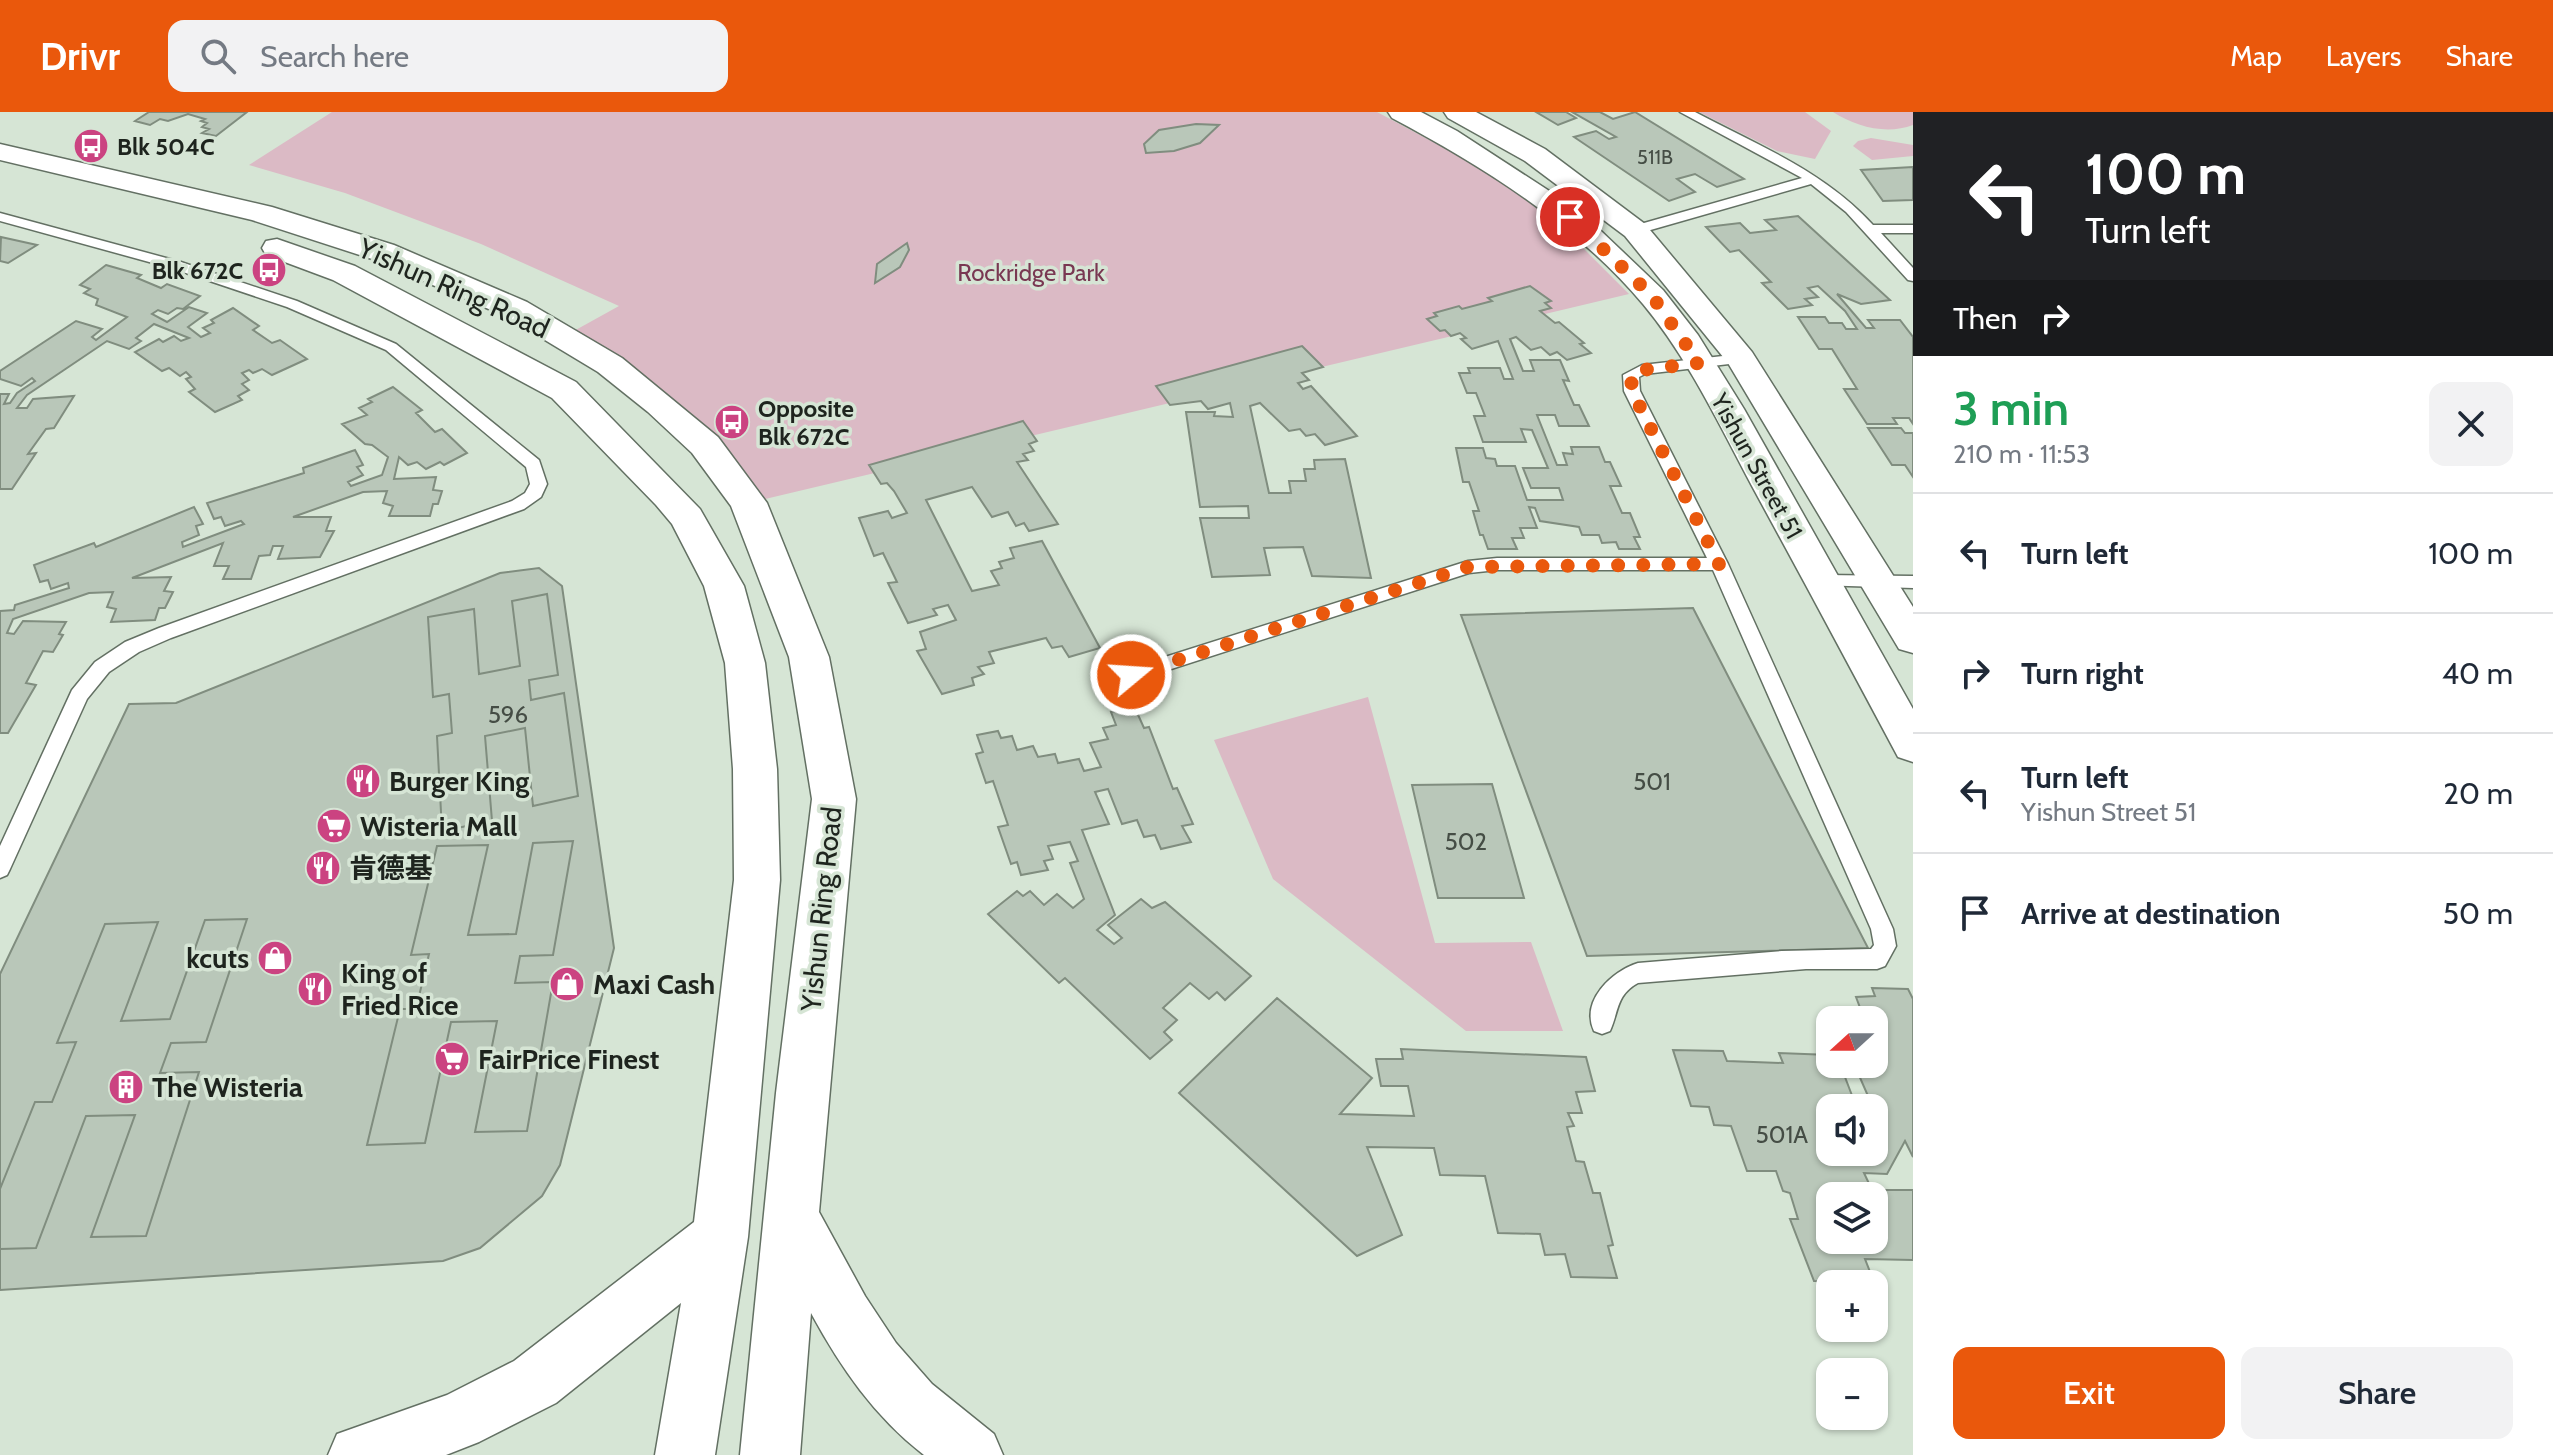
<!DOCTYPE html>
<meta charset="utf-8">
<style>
body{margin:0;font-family:Cabin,"Noto Sans SC",sans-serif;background:#f2f2f3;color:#1f2937;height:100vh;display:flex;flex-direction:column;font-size:30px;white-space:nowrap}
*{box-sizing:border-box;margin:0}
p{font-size:26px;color:#747a83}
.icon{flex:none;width:44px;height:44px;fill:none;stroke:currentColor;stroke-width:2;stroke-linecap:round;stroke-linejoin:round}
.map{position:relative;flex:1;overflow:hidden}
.side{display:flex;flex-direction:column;background:#fff;width:640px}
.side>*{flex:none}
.guide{background:#202124;color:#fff;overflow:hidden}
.needle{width:52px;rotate:249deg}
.fabs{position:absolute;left:1816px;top:894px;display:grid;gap:16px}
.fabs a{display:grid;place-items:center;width:72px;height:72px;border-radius:16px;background:#fff;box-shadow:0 2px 6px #0004;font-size:40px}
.pin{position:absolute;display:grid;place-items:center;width:68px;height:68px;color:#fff;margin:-34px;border:4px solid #fff;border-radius:50%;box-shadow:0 2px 8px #0007}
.me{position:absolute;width:88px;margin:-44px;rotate:72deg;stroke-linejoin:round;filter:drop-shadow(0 0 6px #0008)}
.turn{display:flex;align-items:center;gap:28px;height:168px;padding:0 40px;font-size:36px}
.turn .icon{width:104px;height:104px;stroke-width:2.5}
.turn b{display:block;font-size:56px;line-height:68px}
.then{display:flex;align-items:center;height:76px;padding:0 40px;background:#0003;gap:16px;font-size:30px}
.round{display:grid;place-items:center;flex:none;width:84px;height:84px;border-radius:16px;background:#f2f2f3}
.overview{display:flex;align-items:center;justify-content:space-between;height:136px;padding:0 40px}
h1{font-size:48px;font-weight:600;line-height:60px;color:#1e9e55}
.action{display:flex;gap:16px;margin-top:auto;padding:16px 40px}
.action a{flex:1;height:92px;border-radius:16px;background:#ea580c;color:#fff;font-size:32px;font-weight:600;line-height:92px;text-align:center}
.action a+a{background:#f2f2f3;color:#1f2937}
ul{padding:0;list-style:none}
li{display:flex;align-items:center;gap:24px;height:120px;padding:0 40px;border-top:2px solid #e0e1e3}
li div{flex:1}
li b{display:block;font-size:30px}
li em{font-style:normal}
header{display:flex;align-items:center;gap:48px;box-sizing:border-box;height:112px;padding:0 40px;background:#ea580c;color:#fff}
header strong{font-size:38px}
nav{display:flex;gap:44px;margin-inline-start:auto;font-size:28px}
.search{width:560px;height:72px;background:#f2f2f3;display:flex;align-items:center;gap:20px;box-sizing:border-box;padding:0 28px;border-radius:16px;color:#747a83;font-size:30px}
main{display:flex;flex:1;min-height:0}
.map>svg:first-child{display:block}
.green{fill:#dbbac5}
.building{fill:#b9c7b9;stroke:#808d7f;stroke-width:2;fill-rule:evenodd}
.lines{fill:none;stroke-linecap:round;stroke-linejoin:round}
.lane-casing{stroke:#637063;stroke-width:3}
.street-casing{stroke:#637063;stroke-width:3}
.secondary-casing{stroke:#637063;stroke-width:3}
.lane{fill:#fff;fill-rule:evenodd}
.street{fill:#fff;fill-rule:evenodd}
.secondary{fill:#fff;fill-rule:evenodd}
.route{stroke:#ea580c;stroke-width:14;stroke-dasharray:0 25.2}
.labels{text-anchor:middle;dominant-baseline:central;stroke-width:7;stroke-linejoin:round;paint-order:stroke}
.far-number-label{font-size:20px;fill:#454d45}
.far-poi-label{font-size:24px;font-weight:bold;fill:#1e241e;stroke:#d6e5d5;text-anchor:start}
.far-park-label{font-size:24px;fill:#793852;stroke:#d6e5d5}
.far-street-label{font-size:24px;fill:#1e241e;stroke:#d6e5d5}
.number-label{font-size:24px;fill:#454d45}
.street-label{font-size:28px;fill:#1e241e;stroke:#d6e5d5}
.poi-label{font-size:28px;font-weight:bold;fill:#1e241e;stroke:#d6e5d5;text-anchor:start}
</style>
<header>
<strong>Drivr</strong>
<div class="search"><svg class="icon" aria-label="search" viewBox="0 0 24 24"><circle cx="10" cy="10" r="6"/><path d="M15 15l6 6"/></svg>Search here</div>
<nav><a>Map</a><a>Layers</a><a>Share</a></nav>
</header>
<main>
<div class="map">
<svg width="1913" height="1343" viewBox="0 0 1913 1343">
<rect width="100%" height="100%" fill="#d6e5d5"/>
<g class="green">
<path d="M332 0H1377L1495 63 1557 110 1629 182 748 391 705 333 563 225 619 194 481 132 345 81 249 53Z"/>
<path d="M1699 0H1805L1831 19 1815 47 1777 39Z"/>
<path d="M1833 0H1913V13C1887 23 1856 15 1833 0Z"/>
<path d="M1871 26 1913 33V44L1872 48 1853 34 1858 29Z"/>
<path d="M1368 585 1435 831 1531 830 1563 919H1466L1273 767 1214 628Z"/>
</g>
<g class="building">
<path d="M149 0H247L216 24 202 21 209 17 202 15 207 11 201 9 205 7 188 2 168 9 160 7 150 13 135 9Z"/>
<path d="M1536 0H1566L1576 6 1558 13Z"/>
<path d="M1572 0H1600L1613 7 1635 0 1744 67 1717 75 1695 62 1677 67 1695 80 1669 89 1574 25 1596 19 1609 27 1616 25Z"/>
<path d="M1196 12 1219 13 1200 31 1174 39 1146 41 1144 32 1159 18Z"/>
<path d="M1913 55V88L1883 89 1861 58Z"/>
<path d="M1798 104 1890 188 1861 192 1837 182 1866 216H1874L1868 208H1900L1913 225V312L1909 306H1893L1897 312H1867L1844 277H1857L1832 237H1819L1798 205H1825L1829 211H1842L1846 217H1857L1845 199 1818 174 1808 176 1818 185 1805 187 1812 193 1788 197 1762 171 1771 170 1739 138 1730 140 1706 115 1740 111 1750 121 1776 118 1765 108Z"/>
<path d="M1 125 37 133 8 151 0 149Z"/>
<path d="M907 131 909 138 900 155 875 171 877 152Z"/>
<path d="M106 153 141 163 137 166 161 176 167 172 200 184 183 197 177 196 168 202 158 198 152 202 167 210 189 195 207 201 188 215 201 225 210 221 203 216 214 211 211 208 233 196 259 214 253 218 272 231 280 228 307 247 272 263 262 257 253 261 249 258 242 261 249 268 242 272 249 278 238 284 242 288 215 300 189 280 195 277 186 267 191 265 186 260 180 264 169 256 162 259 135 240 159 227 163 230 174 224 181 229 189 226 154 212 136 226 141 229 129 237 107 229 27 283 17 296H27L33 287 74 284 54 316 46 317 28 342 36 341 12 377H0V282H9L4 292 10 291 17 281 35 269 32 266 21 274 0 267V259L76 209 102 217 92 225 96 228 127 205 96 193 98 187 84 181 90 177 80 173Z"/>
<path d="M1530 174 1551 189 1545 191 1551 196 1540 199 1555 211 1559 210 1584 231 1580 232 1591 241 1567 248 1557 240 1550 243 1541 235 1531 238 1516 225 1510 227 1523 259H1534L1530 248H1560L1569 269 1563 268 1574 293H1579L1589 314H1559L1555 303H1537L1557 353H1567L1563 341 1573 342 1571 335H1599L1605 350H1610L1621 374H1610L1622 401H1630L1640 425H1634L1640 437H1619L1616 430 1602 431 1599 423H1582L1579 415 1540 409 1535 396 1529 395 1537 416H1520L1524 426H1512L1517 437H1488L1483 423H1480L1473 399H1479L1469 370H1463L1456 336H1483L1486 346 1495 347 1497 354H1515L1527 388H1563L1559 376H1531L1523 356H1548L1532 318 1521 317 1526 330H1483L1474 304H1485L1476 281H1467L1459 261H1470L1468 256H1500L1504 267H1513L1498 229 1472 237 1461 227 1466 226 1460 221 1451 224 1445 218 1440 219 1427 207 1437 204 1434 201 1459 194 1462 197 1492 189 1488 186Z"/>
<path d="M1302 234 1323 255 1302 261 1309 268 1298 271 1303 277 1311 274 1357 324 1325 333 1315 322 1306 324 1300 317 1289 319 1260 291 1250 294 1269 381H1291L1289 369H1306L1304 357H1315L1314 348 1345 347 1371 466 1312 464 1303 435 1264 436 1270 463 1212 465 1200 406H1249L1248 394 1200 395 1186 300H1215L1214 304 1233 305 1230 291 1208 297 1201 289 1170 293 1156 274Z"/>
<path d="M393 275 422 298 416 301 435 320 442 317 467 341 444 353 440 350 426 357 417 350 408 353 399 345 394 367 436 365 433 378 442 379 438 392H433L430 404H389L393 394 383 391 387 379 363 380 293 405H331L326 419H334L320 445 278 447 283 434H273L270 443 259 444 251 467H223L229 454H214L223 431 132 466 171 465 164 479 173 480 165 496H159L155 508 111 510 116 497 107 495 113 480 89 481 13 507 7 521 14 522 23 509 66 510 59 522 63 523 53 540 43 539 26 571 36 573 8 621H0V499L14 498 15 493 69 476 68 471 51 477 48 468 40 470 34 453 94 431 96 435 194 395 203 412 196 414 199 423 182 430 183 435 244 412 241 409 225 414 221 405 214 407 207 391 304 361 303 356 355 338 363 353 357 355 363 363 348 370 351 374 382 363 388 345 372 333 365 332 342 312 367 303 359 296 372 290 368 287Z"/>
<path d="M1023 309 1037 329 1029 332 1034 339 1023 342 1028 348 1017 350 1058 412 1029 419 1024 411 1016 414 1008 400 992 405 972 375 926 388 972 479 999 473 991 459 1002 456 999 450 1014 446 1010 436 1042 429 1100 536 1069 545 1062 534 1052 536 1046 526 989 540 994 551 978 555 984 562 972 566 974 573 942 582 917 539 926 537 920 520 956 508 948 493 933 497 937 503 908 511 888 471 897 470 883 441 874 444 859 406 888 399 892 406 907 401 894 379 887 371 881 372 869 353Z"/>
<path d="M1868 316H1901L1905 321H1913V365L1905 353H1892Z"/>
<path d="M539 456 562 474 614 836 560 1053 542 1084 480 1136 443 1149 0 1178V862L129 592 176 591 500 461Z"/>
<path d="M547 482 558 563 529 568 531 588 564 581 578 684 533 694 525 616 485 624 492 709 442 719 437 624 452 621 449 582 433 585 428 505 474 497 479 562 520 554 512 489Z"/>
<path d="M1693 496 1868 836 1587 844 1461 503Z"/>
<path d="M1135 596 1144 616 1149 615 1173 677 1177 676 1193 712 1182 714 1191 730 1161 737 1155 723 1144 725 1137 708 1122 712 1108 677 1095 680 1109 712 1082 718 1115 803 1097 818 1114 832 1122 826 1108 813 1141 787 1152 796 1165 790 1251 864 1225 888 1217 880 1209 887 1190 871 1163 896 1177 908 1164 920 1172 928 1150 947 1065 866 1059 871 988 802 1017 779 1023 784 1030 779 1044 793 1057 782 1073 796 1084 787 1070 751 1078 749 1070 730 1048 734 1053 747 1044 749 1048 758 1021 763 1017 750 1011 752 998 715 1008 713 993 669 986 671 976 642 983 640 977 623 998 619 1001 626 1012 624 1017 638 1033 634 1038 645 1055 642 1058 651 1079 647 1084 659 1101 655 1090 631 1108 627 1103 616 1116 613 1111 600Z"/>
<path d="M1492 672 1524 786H1438L1412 673Z"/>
<path d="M573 729 553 843 520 844 515 871 553 870 527 1019 475 1020 497 909 451 910 425 1031 367 1033 400 897H416L429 842 411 843 437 734 488 733 468 823 516 822 533 731Z"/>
<path d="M247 807 206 930 171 931 160 961 199 960 146 1124 91 1125 135 1003 86 1004 36 1136 0 1137V1077L35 990H52L76 930 57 931 105 812 158 810 121 909 170 907 205 808Z"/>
<path d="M1872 876 1908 877 1913 887V1045L1905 1029 1887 1062 1864 1061 1872 1078H1913V1148L1865 1147 1874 1170 1814 1169 1790 1107H1798L1790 1081 1783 1079 1776 1059H1747L1731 1014 1714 1013 1709 995 1691 994 1673 938 1723 939 1727 949 1783 951 1779 941 1830 943V952H1840L1856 994 1830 996V1040H1874V1015L1879 1009 1854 952H1874V908H1850L1846 899 1862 901 1856 885 1875 884ZM1830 1084H1874V1128H1830Z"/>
<path d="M1277 886 1372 966 1340 1002 1414 1004 1408 974H1381L1376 947H1403L1401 937 1586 945 1595 979 1576 980 1582 1001H1568L1574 1014 1567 1015 1576 1049 1584 1050 1593 1081H1600L1613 1133 1608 1134 1617 1166 1571 1165 1565 1142 1545 1143 1540 1122 1498 1121 1485 1064 1440 1063 1434 1036 1367 1035 1402 1123 1357 1144 1179 981Z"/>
</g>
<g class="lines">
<defs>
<g id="lane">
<path d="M1680 0H1695C1758 33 1825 60 1873 113H1913V121H1881L1913 156V169L1908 168 1846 100 1811 72 1640 121H1630V115L1802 66Z"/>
<path d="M0 101 181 150 297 189 396 232 539 348 547 372 541 385 524 397 171 526 139 540 109 560 87 587 10 757 7 763 0 766V734L72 578 95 550 125 530 159 516 512 389 525 381 530 372 526 355 386 238 287 195 171 156 0 109Z"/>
<path d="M1741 242 1746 244V250L1645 262 1639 265 1640 279 1728 452 1893 817 1896 834 1885 854 1877 857H1806L1638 871C1616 883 1619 899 1610 919L1602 922 1594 919C1580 889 1612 859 1638 851L1782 839 1871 837 1874 833 1871 817 1713 458H1497L1469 461 1131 570 1122 563 1124 558 1468 449 1497 446H1707L1624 279 1623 263 1642 253Z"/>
<path d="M1822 463 1913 464V476L1816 473 1813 469 1816 465Z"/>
</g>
<g id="street">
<path d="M1388 0H1421L1457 19 1580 99 1663 178 1698 223 1744 297 1913 597V650L1898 645C1850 555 1801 464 1752 374 1719 312 1688 246 1643 192 1576 112 1482 54 1392 6Z"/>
<path d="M1444 0H1476L1545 37 1645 112 1752 240 1913 495V541L1899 537 1728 251 1625 124 1525 49 1448 6Z"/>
</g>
<g id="secondary">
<path d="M0 32 272 95 394 133 527 190 622 246 718 325 767 391 829 545 856 687 819 1100 865 1184 896 1231 932 1272 994 1322 1003 1343H924C874 1304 841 1256 811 1201L800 1343H740L776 981 812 687 789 545 731 394 692 341 648 300 598 260 505 204 372 147 252 108 0 48Z"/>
<path d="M277 127 355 154 576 270 700 397 744 474 765 551 777 657 780 768 748 1125 715 1343H655L681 1191 556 1291 479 1330 446 1343H328L337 1322 447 1283 514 1249 694 1110 734 768 733 657 725 551 704 474 672 412 656 393 552 286 333 168 266 143 262 136 266 129Z"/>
</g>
</defs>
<use href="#lane" class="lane-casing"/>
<use href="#street" class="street-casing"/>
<use href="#secondary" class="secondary-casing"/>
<use href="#lane" class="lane"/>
<use href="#street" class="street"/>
<use href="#secondary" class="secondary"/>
</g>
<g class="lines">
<path class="route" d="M1131 563 1468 455 1719 452 1632 279 1631 263 1642 258 1699 251 1652 184 1570 105"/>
</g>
<defs>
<symbol id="bus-disc" viewBox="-11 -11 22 22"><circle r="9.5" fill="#cb4381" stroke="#d6e5d5"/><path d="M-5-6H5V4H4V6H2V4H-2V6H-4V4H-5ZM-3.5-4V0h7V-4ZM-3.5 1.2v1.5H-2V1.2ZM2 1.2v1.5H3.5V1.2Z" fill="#fff"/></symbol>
<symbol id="restaurant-disc" viewBox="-11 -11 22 22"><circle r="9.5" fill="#cb4381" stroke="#d6e5d5"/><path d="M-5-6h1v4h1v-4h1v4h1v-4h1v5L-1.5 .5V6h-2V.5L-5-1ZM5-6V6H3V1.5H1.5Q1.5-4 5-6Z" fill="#fff"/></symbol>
<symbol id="supermarket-disc" viewBox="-11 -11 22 22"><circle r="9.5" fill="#cb4381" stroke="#d6e5d5"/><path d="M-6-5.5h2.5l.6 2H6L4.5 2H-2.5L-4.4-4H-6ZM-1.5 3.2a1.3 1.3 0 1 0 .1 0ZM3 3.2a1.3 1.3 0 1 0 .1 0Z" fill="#fff"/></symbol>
<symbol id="shop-disc" viewBox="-11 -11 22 22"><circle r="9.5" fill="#cb4381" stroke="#d6e5d5"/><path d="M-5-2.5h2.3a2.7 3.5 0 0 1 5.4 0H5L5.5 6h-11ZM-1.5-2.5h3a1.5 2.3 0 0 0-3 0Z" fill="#fff"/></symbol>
<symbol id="building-disc" viewBox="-11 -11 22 22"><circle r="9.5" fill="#cb4381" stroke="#d6e5d5"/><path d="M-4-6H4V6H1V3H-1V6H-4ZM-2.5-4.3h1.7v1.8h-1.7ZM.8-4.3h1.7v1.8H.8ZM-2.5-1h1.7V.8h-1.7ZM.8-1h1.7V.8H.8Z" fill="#fff"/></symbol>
</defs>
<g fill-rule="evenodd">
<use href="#bus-disc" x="71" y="14" width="40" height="40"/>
<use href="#bus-disc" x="249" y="138" width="40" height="40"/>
<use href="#bus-disc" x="712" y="290" width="40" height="40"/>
<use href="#restaurant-disc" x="343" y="649" width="40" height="40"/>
<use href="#supermarket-disc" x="314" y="694" width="40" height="40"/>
<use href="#restaurant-disc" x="303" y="736" width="40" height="40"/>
<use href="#shop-disc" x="255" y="826" width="40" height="40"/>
<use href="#shop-disc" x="547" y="852" width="40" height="40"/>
<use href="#restaurant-disc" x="295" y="857" width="40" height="40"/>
<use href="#supermarket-disc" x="432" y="927" width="40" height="40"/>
<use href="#building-disc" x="106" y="955" width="40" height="40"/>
</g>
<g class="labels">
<g class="far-number-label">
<text x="1655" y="45">511B</text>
</g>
<g class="far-poi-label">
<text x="117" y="34">Blk 504C</text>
<text x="243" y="158" text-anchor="end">Blk 672C</text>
<text x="758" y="296">Opposite<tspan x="758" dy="28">Blk 672C</tspan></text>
</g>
<g class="far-park-label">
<text x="1031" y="160">Rockridge Park</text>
</g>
<g class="far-street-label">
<text transform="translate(1757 354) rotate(61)">Yishun Street 51</text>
</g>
<g class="number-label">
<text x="508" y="602">596</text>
<text x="1652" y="669">501</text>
<text x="1466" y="729">502</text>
<text x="1782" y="1022">501A</text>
</g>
<g class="street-label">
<text transform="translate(454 176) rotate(24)">Yishun Ring Road</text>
<text transform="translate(821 797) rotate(-84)">Yishun Ring Road</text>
</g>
<g class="poi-label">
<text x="389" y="669">Burger King</text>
<text x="360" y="714">Wisteria Mall</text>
<text x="349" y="756">肯德基</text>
<text x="249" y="846" text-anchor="end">kcuts</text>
<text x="341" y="861">King of<tspan x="341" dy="32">Fried Rice</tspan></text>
<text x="593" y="872">Maxi Cash</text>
<text x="478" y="947">FairPrice Finest</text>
<text x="152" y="975">The Wisteria</text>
</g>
</g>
</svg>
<div class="fabs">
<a><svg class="needle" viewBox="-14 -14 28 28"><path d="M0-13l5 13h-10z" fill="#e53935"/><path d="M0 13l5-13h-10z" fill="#747a83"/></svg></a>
<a><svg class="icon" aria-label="sound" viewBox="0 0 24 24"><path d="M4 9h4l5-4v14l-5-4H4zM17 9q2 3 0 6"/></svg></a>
<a><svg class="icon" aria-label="layers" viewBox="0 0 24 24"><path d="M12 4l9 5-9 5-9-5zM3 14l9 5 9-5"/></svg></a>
<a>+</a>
<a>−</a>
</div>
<div class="pin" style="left:1570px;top:105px;background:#d93025"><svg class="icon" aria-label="arrive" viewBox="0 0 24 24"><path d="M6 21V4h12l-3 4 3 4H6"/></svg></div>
<svg class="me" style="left:1131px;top:563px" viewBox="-20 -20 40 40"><circle r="17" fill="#ea580c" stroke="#fff" stroke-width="3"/><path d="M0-11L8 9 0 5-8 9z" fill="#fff"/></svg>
</div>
<section class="side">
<div class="guide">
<div class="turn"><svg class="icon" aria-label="left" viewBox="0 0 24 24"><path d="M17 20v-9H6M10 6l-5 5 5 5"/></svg><div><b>100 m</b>Turn left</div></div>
<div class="then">Then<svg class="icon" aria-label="right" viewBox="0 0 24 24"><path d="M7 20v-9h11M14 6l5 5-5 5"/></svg></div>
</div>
<div class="overview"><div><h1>3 min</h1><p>210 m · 11:53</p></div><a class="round"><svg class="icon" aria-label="close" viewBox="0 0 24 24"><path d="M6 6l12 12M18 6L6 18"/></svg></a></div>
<ul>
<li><svg class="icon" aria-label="left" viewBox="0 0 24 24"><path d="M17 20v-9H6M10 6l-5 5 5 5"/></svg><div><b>Turn left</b></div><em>100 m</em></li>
<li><svg class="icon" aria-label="right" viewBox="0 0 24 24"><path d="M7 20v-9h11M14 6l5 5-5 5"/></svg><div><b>Turn right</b></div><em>40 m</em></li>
<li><svg class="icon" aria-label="left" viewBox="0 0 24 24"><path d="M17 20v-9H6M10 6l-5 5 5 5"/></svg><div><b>Turn left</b><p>Yishun Street 51</p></div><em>20 m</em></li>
<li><svg class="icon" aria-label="arrive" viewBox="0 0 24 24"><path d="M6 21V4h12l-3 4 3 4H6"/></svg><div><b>Arrive at destination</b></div><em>50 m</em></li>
</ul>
<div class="action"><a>Exit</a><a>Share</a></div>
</section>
</main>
